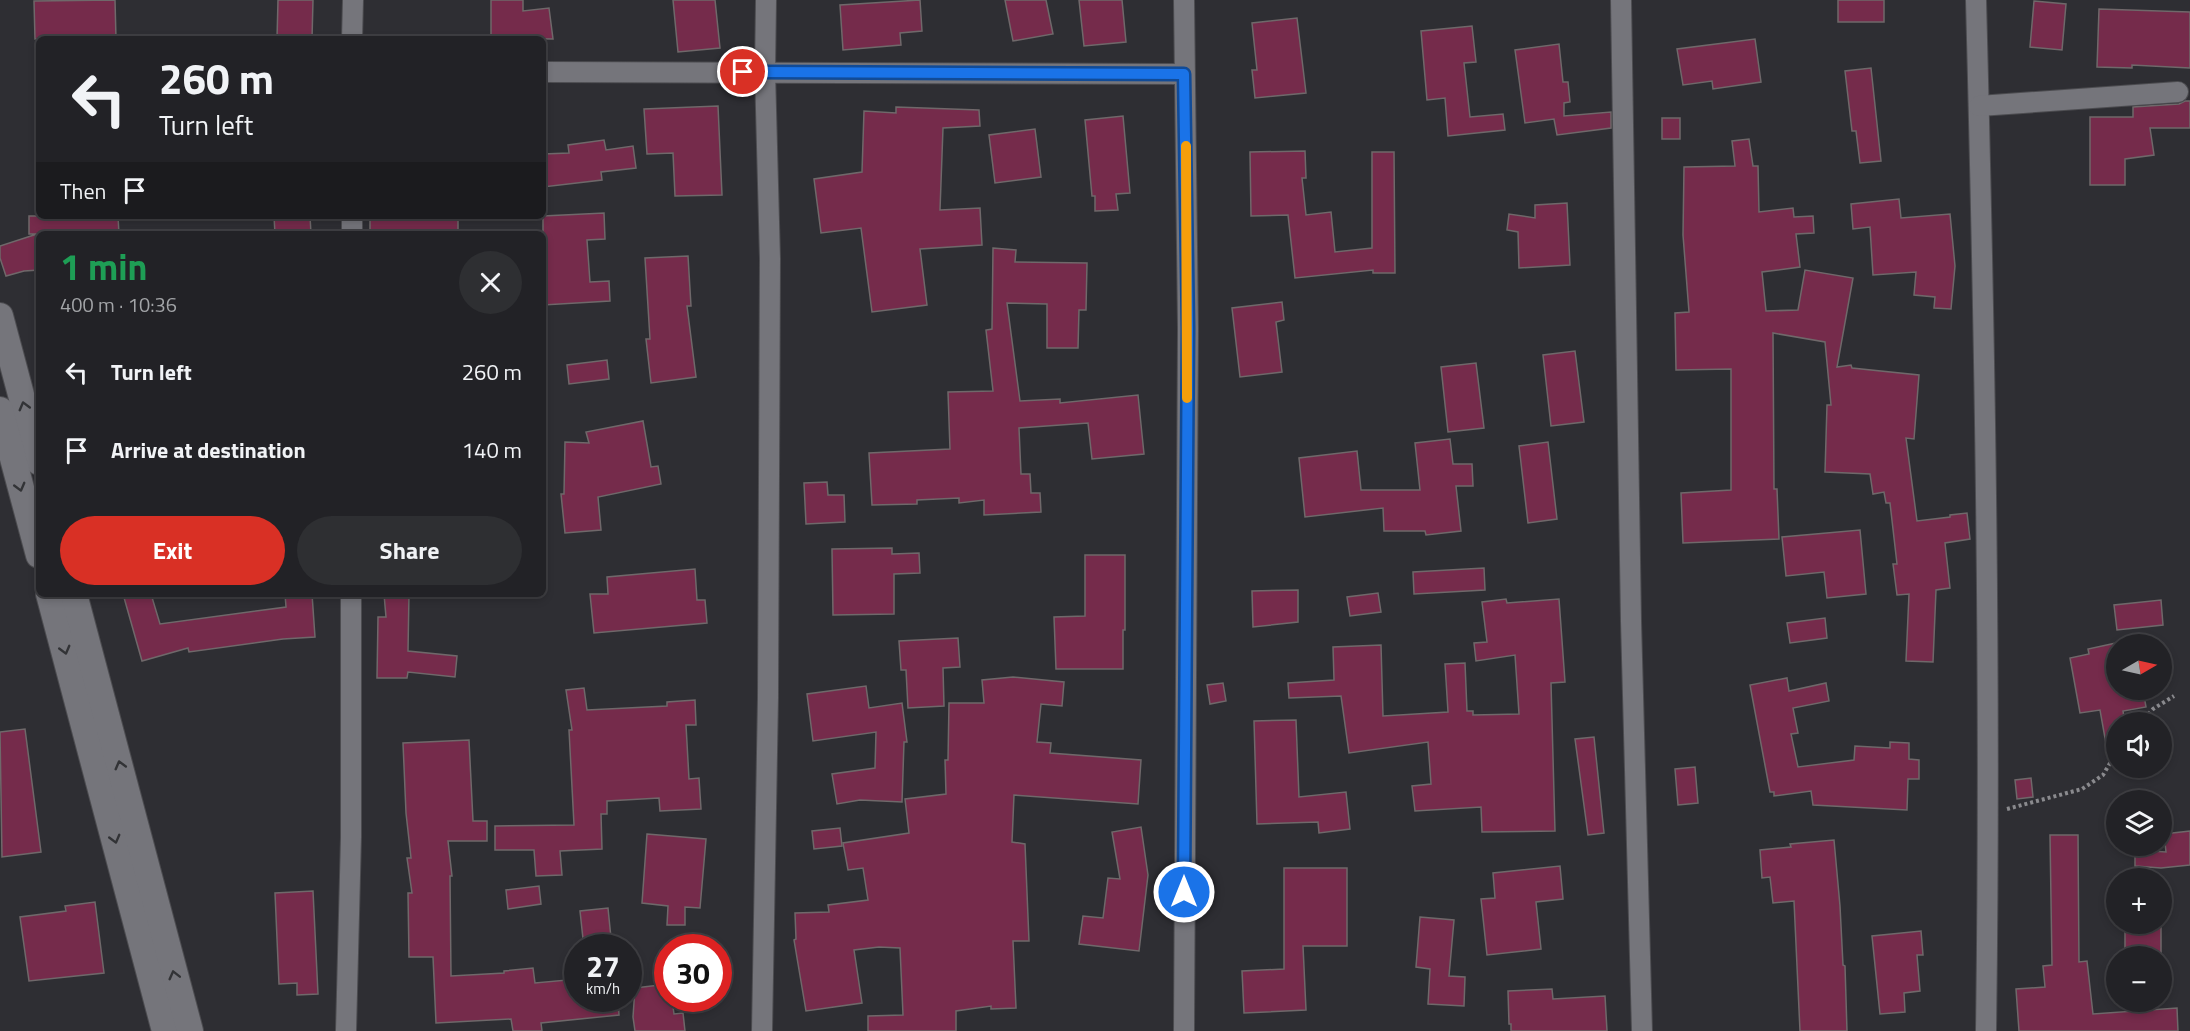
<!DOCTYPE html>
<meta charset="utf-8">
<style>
body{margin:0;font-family:"Titillium Web",sans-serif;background:#2e2f32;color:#f1f3f6;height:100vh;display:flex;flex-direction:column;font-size:22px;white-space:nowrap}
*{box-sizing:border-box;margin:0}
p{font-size:20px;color:#a2a4a7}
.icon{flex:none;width:33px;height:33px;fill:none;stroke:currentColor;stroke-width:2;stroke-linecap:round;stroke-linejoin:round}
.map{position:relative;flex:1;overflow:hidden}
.panel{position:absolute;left:36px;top:231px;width:510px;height:366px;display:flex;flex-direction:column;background:#222226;border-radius:9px;box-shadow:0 3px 9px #0003,0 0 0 2px #3f3f43}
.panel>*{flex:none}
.top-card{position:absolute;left:36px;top:36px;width:510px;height:183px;border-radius:9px;box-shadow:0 3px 9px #0003,0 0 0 2px #3f3f43;background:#222226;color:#f1f3f6;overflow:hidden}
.needle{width:39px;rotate:81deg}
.tools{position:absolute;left:2106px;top:634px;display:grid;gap:12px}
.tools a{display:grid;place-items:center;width:66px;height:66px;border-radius:50%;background:#222226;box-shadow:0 3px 9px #0003,0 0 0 2px #3f3f43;font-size:30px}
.speed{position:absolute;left:564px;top:934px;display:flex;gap:12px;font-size:30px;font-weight:700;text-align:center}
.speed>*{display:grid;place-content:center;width:78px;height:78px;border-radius:50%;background:#222226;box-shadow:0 3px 9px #0003,0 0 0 2px #3f3f43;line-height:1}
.speed small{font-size:15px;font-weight:400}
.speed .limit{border:9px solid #d22;background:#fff;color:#111}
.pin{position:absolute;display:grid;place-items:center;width:51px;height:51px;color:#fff;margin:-26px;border:3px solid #fff;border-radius:50%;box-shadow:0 2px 6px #0007}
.me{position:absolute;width:66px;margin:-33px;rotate:0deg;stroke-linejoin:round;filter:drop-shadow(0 0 4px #0008)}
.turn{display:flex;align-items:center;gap:21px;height:126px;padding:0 24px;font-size:27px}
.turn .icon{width:78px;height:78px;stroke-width:2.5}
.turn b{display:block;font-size:42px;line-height:51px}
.then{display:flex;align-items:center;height:57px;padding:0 24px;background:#0003;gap:12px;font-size:22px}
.round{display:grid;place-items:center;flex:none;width:63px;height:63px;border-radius:32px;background:#2e2f32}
.overview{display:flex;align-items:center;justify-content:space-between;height:102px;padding:0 24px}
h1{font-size:36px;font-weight:700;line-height:45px;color:#1e9e55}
.cta{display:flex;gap:12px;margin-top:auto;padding:12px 24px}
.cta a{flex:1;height:69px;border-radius:36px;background:#d93025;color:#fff;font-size:24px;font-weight:700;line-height:69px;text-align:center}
.cta a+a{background:#2e2f32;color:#f1f3f6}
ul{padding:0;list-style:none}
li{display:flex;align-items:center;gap:18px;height:78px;padding:0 24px}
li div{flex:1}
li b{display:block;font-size:22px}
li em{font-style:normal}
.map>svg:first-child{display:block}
.building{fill:#752b4b;stroke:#6f686a;stroke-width:1.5}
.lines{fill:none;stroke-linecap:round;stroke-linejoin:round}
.minor-casing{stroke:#4c4c50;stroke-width:22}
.tertiary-casing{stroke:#4c4c50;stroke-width:28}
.path{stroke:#8a8a8e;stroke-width:4;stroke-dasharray:3 3;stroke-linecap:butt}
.minor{stroke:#75757b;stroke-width:20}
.tertiary{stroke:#75757b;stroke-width:26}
.oneway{stroke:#323336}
.route-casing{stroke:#114b97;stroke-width:15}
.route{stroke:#1a73e8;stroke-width:10}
.slow{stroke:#f59e0b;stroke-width:10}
</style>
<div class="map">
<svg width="2190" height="1031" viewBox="0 0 2190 1031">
<rect width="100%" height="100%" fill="#2e2e33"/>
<g class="building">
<path d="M115 0 116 39H35L34 1Z"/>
<path d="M278 0H313L312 39H277Z"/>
<path d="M491 0H523V11L549 8 553 39 491 38Z"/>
<path d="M673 0H715L720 48 678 52Z"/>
<path d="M920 0 922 31 900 33 901 45 843 50 840 5Z"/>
<path d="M1005 0H1046L1053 34 1013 41Z"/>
<path d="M1079 0H1122L1126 42 1084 46Z"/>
<rect x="1838" y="0" width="46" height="22"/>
<path d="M2034 1 2066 4 2062 50 2030 47Z"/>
<path d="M2099 9 2190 12V68L2132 65V68L2097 67Z"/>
<path d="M1297 18 1306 93 1255 98 1252 70H1257L1252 23Z"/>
<path d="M1472 26 1476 62 1464 63 1470 117 1503 114 1505 130 1448 136 1445 98 1427 100 1421 31Z"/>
<path d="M1755 39 1761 82 1713 89 1712 81 1683 85 1677 49Z"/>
<path d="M1559 44 1563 82H1568L1570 102 1564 103V116L1611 112V128L1557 135 1554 119 1525 123 1515 50Z"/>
<path d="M1871 68 1881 161 1860 163 1856 131H1852L1845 71Z"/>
<path d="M2185 101H2190V128H2150L2154 155 2125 159V185H2090V117H2133V107L2179 104Z"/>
<path d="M718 106 722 195 675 196 673 153 647 154 644 109Z"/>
<path d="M896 107 979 110 980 126 943 128 940 210 980 208 982 245 920 249 927 305 872 312 861 228 821 233 814 179 862 172 864 111 896 113Z"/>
<path d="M1123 116 1130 193 1116 194 1118 210 1095 211V196H1092L1085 120Z"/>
<rect x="1662" y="118" width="18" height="21"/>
<path d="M1035 129 1041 177 995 183 989 135Z"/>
<path d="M1749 139 1753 166H1758L1759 212 1793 208 1794 217 1813 216 1814 233 1796 234 1800 267 1762 272 1766 311 1798 310 1805 270 1853 278 1837 367 1851 365 1852 368 1919 375 1914 439 1906 438 1917 521 1950 517V515L1967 513 1970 539 1945 543 1950 588 1936 590 1933 662 1906 661 1909 594 1897 595 1893 564H1897L1890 503H1886L1884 492 1873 494 1870 474 1825 472 1827 405H1831L1825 342 1773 333 1774 489H1777L1779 539 1683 543 1681 493 1731 490V369L1676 370 1675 313 1689 312 1683 235 1684 167 1735 166 1732 141Z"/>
<path d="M604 140 606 150 633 146 636 168 601 172 602 180 543 187V154L569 153 568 145Z"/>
<path d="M1305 151 1306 178H1302L1306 215 1331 212 1335 252 1372 248V152H1394L1395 273H1373V270L1295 278 1288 215 1251 216 1250 152Z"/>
<path d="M1899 199 1901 218 1950 214 1955 266 1951 309 1934 308 1935 297 1914 295 1916 272 1873 275 1870 227 1853 229 1851 204Z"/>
<path d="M1567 203 1570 265 1519 268 1518 232 1507 230 1509 214 1535 218V205Z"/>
<path d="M604 213 605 239 587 240 590 282 609 281 610 301 543 305V216Z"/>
<path d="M29 216H118L119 234H39V270L24 271 6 276 0 258V246L37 234H29Z"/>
<path d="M274 216H310L311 234H275Z"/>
<rect x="370" y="216" width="88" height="18"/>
<path d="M993 248 1016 250 1015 262 1087 263 1086 310H1079L1078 348H1047V304L1007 303 1020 401 1060 399V403L1138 395 1144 454 1092 459 1088 423 1019 428 1021 474H1030L1031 493H1040L1041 512 984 515V500L959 503V498L917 500V504L872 505 869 453 950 449 948 392 993 391 986 330 992 329Z"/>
<path d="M688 256 691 306H687L696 377 651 383 646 339H650L645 258Z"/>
<path d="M1282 302 1284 320 1276 322 1282 372 1240 377 1232 308Z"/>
<path d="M1575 351 1584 422 1551 426 1543 355Z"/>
<path d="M607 360 609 379 569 384 567 365Z"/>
<path d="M1476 363 1484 428 1448 432 1441 367Z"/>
<path d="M643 421 651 467 658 466 661 484 598 497 601 530 565 533 561 494H564L565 442 589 443 586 432Z"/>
<path d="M1450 439 1453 464H1472L1473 486H1456L1461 531 1426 535 1425 531H1384L1383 508 1305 517 1299 458 1357 451 1361 490H1420L1415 443Z"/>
<path d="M1548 442 1557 519 1528 523 1519 446Z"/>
<path d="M827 482 828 495H844L845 522 806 524 804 483Z"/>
<path d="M1860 530 1866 594 1827 598 1824 572 1786 576 1782 537Z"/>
<path d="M892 548V554L919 553 920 573 894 574V614L833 615 832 549Z"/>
<path d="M1085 555H1125V630H1123V669H1056L1054 617 1085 616Z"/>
<path d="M1484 568 1485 590 1414 594 1413 572Z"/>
<path d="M695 569 697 600H705L707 623 594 633 590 594H608L607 577Z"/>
<path d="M1298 590V622L1253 627 1252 591Z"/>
<path d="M1378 593 1381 612 1350 616 1347 597Z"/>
<path d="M123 594H151L160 624 286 607 285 594H312L315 637 283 639 189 652 188 648 142 661Z"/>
<path d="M384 594H409L408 651 457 656 455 677 408 672 407 678H377L378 617H386Z"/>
<path d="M1506 599 1507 603 1559 599 1565 682 1551 683 1555 831 1482 832 1481 807 1415 811 1412 786 1431 784 1428 742 1349 753 1341 696 1289 698 1288 683 1334 680 1333 647 1381 645 1383 716 1448 712 1445 664 1465 663 1467 711H1473V715L1519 714 1515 655 1476 661 1474 643 1487 642 1482 602Z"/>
<path d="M2161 600 2163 625 2117 630 2114 605Z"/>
<path d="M1825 618 1827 638 1790 643 1787 623Z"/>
<path d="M958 638 960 667 943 668 944 706 908 708 906 670H901L899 641Z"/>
<path d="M2116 643V690H2143L2146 707 2123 711 2125 723H2116V754L2108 755 2100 710 2080 713 2070 658 2089 654 2088 649Z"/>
<path d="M1013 677 1064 682 1062 706 1041 704 1037 742 1051 743 1050 753 1141 760 1138 804 1014 795 1012 842 1025 844 1029 941H1013L1016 1008 991 1009V1006L956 1011V1031H868V1016L903 1015 900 948 879 947 854 950 862 1003 806 1011 794 940 796 939 795 913 829 912 828 905 868 900 863 868 848 870 843 843 909 833 905 799 946 794 945 760H948L949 703H984L982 680Z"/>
<path d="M1787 678 1789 691 1826 683 1829 701 1793 708 1798 733 1791 734 1798 767 1854 760 1855 746 1890 748V742L1909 743V759L1919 760V779H1908L1907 810 1813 805 1811 791 1774 796V792H1770L1750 685Z"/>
<path d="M1223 683 1226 701 1210 704 1207 685Z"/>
<path d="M866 686 869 708 902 703 907 742H904L902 802 860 800 837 804 832 774 875 768 876 732 813 741 807 694Z"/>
<path d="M584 688 587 710 667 706V702L695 700 696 725H686L689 779 699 778 701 809 660 811 659 798 607 801V814H601L602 849 560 851 562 875 536 876 534 850H495V826L574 825 569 730H572L566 690Z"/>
<path d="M1296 720 1299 797 1346 792 1350 829 1319 833 1318 822 1257 824 1254 721Z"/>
<path d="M25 729 41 852 2 857 0 732Z"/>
<path d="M1594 737 1604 833 1588 835 1575 739Z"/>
<path d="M469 740 473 821H487V841H448L452 876H450L451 976 504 973V971L533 968 535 983 578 979V999H618L619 1015 541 1023 542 1031H513L511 1019 436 1023 433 957H409L408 893H412L407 858H411L406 813 403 743Z"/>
<path d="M1695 767 1698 803 1678 805 1675 769Z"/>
<path d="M2031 778 2033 797 2017 799 2015 780Z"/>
<path d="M1141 827 1148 875 1139 951 1079 944 1083 916 1103 918 1108 878 1120 879 1112 832Z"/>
<path d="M840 828 842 846 814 849 812 831Z"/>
<path d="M2190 831V865L2161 868 2135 866V850L2166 852 2164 834Z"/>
<path d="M647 834 706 839 700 908 685 907V925H667L668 906 642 903Z"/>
<path d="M2050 835H2078L2079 962 2087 961 2093 1014 2177 1008 2178 1031H2019L2016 989 2045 987 2043 966 2052 965Z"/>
<path d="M1834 840 1840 906 1843 965 1845 966 1847 1031H1800L1794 901 1773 903 1770 877 1762 878 1760 850 1791 847 1790 844Z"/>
<path d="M1560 866 1563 899 1536 902 1541 949 1487 955 1481 899 1495 898 1493 873Z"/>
<path d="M1284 868H1347V946H1303L1306 1010 1244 1013 1242 971 1284 969Z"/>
<path d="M539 886 541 904 508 909 506 890Z"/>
<path d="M313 891 318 994 297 995V983L279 984 275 893Z"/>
<path d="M95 902 104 973 29 981 20 917 66 911 65 906Z"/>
<path d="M608 908 612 948H584L580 911Z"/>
<path d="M1420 917 1454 920 1449 976 1465 977 1464 1006 1428 1004 1430 969 1416 967Z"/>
<rect x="2125" y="924" width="36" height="31"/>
<path d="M1921 931 1923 955H1917L1920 991 1904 993 1905 1012 1880 1014 1872 936Z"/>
<path d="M668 984V999H672L674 1014 683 1013 685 1031H635L633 1017 635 988Z"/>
<path d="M1552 989 1553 999 1605 996 1607 1031H1511V1024H1509L1508 991Z"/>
</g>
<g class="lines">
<defs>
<g id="minor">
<path d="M1621 0 1631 621 1642 1031"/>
<path d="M1976 0C1985 344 1991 687 1986 1031"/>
<path d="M352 39 353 0"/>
<path d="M543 72 1184 74"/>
<path d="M1979 106 2178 92"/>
<path d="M352 216V234"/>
<path d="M346 1031 351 837V594"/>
<path d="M762 1031 768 697 770 259 765 72 766 0"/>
<path d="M1184 1031 1188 328 1184 0"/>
</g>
<g id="tertiary">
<path d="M0 316 39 462"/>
<path d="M0 410 39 555"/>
<path d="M49 594 165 1031"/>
<path d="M74 594 190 1031"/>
</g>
</defs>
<use href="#minor" class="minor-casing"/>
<use href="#tertiary" class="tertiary-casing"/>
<g class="path">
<path d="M2140 723 2153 709 2174 696"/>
<path d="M2007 809 2082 789 2103 775 2116 753"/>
</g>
<use href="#minor" class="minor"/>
<use href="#tertiary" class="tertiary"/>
</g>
<defs><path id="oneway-chevron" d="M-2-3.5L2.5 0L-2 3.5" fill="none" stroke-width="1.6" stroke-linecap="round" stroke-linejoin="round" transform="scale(1.5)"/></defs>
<g class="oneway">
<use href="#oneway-chevron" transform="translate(24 406) rotate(-105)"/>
<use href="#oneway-chevron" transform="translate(20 487) rotate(75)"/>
<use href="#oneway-chevron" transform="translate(65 650) rotate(75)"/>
<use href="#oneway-chevron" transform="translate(120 765) rotate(-105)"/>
<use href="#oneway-chevron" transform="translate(115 839) rotate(75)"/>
<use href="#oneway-chevron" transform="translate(174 975) rotate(-104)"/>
</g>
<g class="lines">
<defs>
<path id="route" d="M743 72 1184 74 1188 328 1184 892"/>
</defs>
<use href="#route" class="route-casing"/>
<use href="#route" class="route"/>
<path class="slow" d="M1186 146 1187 398"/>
</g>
</svg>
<div class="tools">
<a><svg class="needle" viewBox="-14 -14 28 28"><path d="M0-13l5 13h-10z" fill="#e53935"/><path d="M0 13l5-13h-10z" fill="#a2a4a7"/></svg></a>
<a><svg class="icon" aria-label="sound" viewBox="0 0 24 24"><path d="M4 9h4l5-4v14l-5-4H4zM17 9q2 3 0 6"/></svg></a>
<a><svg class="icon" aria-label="layers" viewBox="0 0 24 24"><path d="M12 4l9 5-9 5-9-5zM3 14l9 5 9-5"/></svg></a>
<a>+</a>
<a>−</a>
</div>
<div class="speed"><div>27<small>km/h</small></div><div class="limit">30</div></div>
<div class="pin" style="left:743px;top:72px;background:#d93025"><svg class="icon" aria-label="arrive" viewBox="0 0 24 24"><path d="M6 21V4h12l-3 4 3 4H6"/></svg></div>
<svg class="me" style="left:1184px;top:892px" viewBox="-20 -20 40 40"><circle r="17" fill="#1a73e8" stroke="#fff" stroke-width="3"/><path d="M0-11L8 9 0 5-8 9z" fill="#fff"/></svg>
<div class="top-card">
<div class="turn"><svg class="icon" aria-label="left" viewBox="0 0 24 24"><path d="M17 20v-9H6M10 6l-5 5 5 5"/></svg><div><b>260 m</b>Turn left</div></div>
<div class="then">Then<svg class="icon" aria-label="arrive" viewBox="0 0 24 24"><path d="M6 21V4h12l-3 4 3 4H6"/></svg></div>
</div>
<section class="panel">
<div class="overview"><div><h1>1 min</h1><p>400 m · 10:36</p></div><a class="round"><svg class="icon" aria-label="close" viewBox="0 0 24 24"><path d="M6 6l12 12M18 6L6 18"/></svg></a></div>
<ul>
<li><svg class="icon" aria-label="left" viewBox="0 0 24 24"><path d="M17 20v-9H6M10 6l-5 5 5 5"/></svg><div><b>Turn left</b></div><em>260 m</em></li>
<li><svg class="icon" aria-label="arrive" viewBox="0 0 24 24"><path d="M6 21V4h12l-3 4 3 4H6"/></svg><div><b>Arrive at destination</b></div><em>140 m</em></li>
</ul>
<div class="cta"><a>Exit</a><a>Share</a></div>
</section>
</div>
